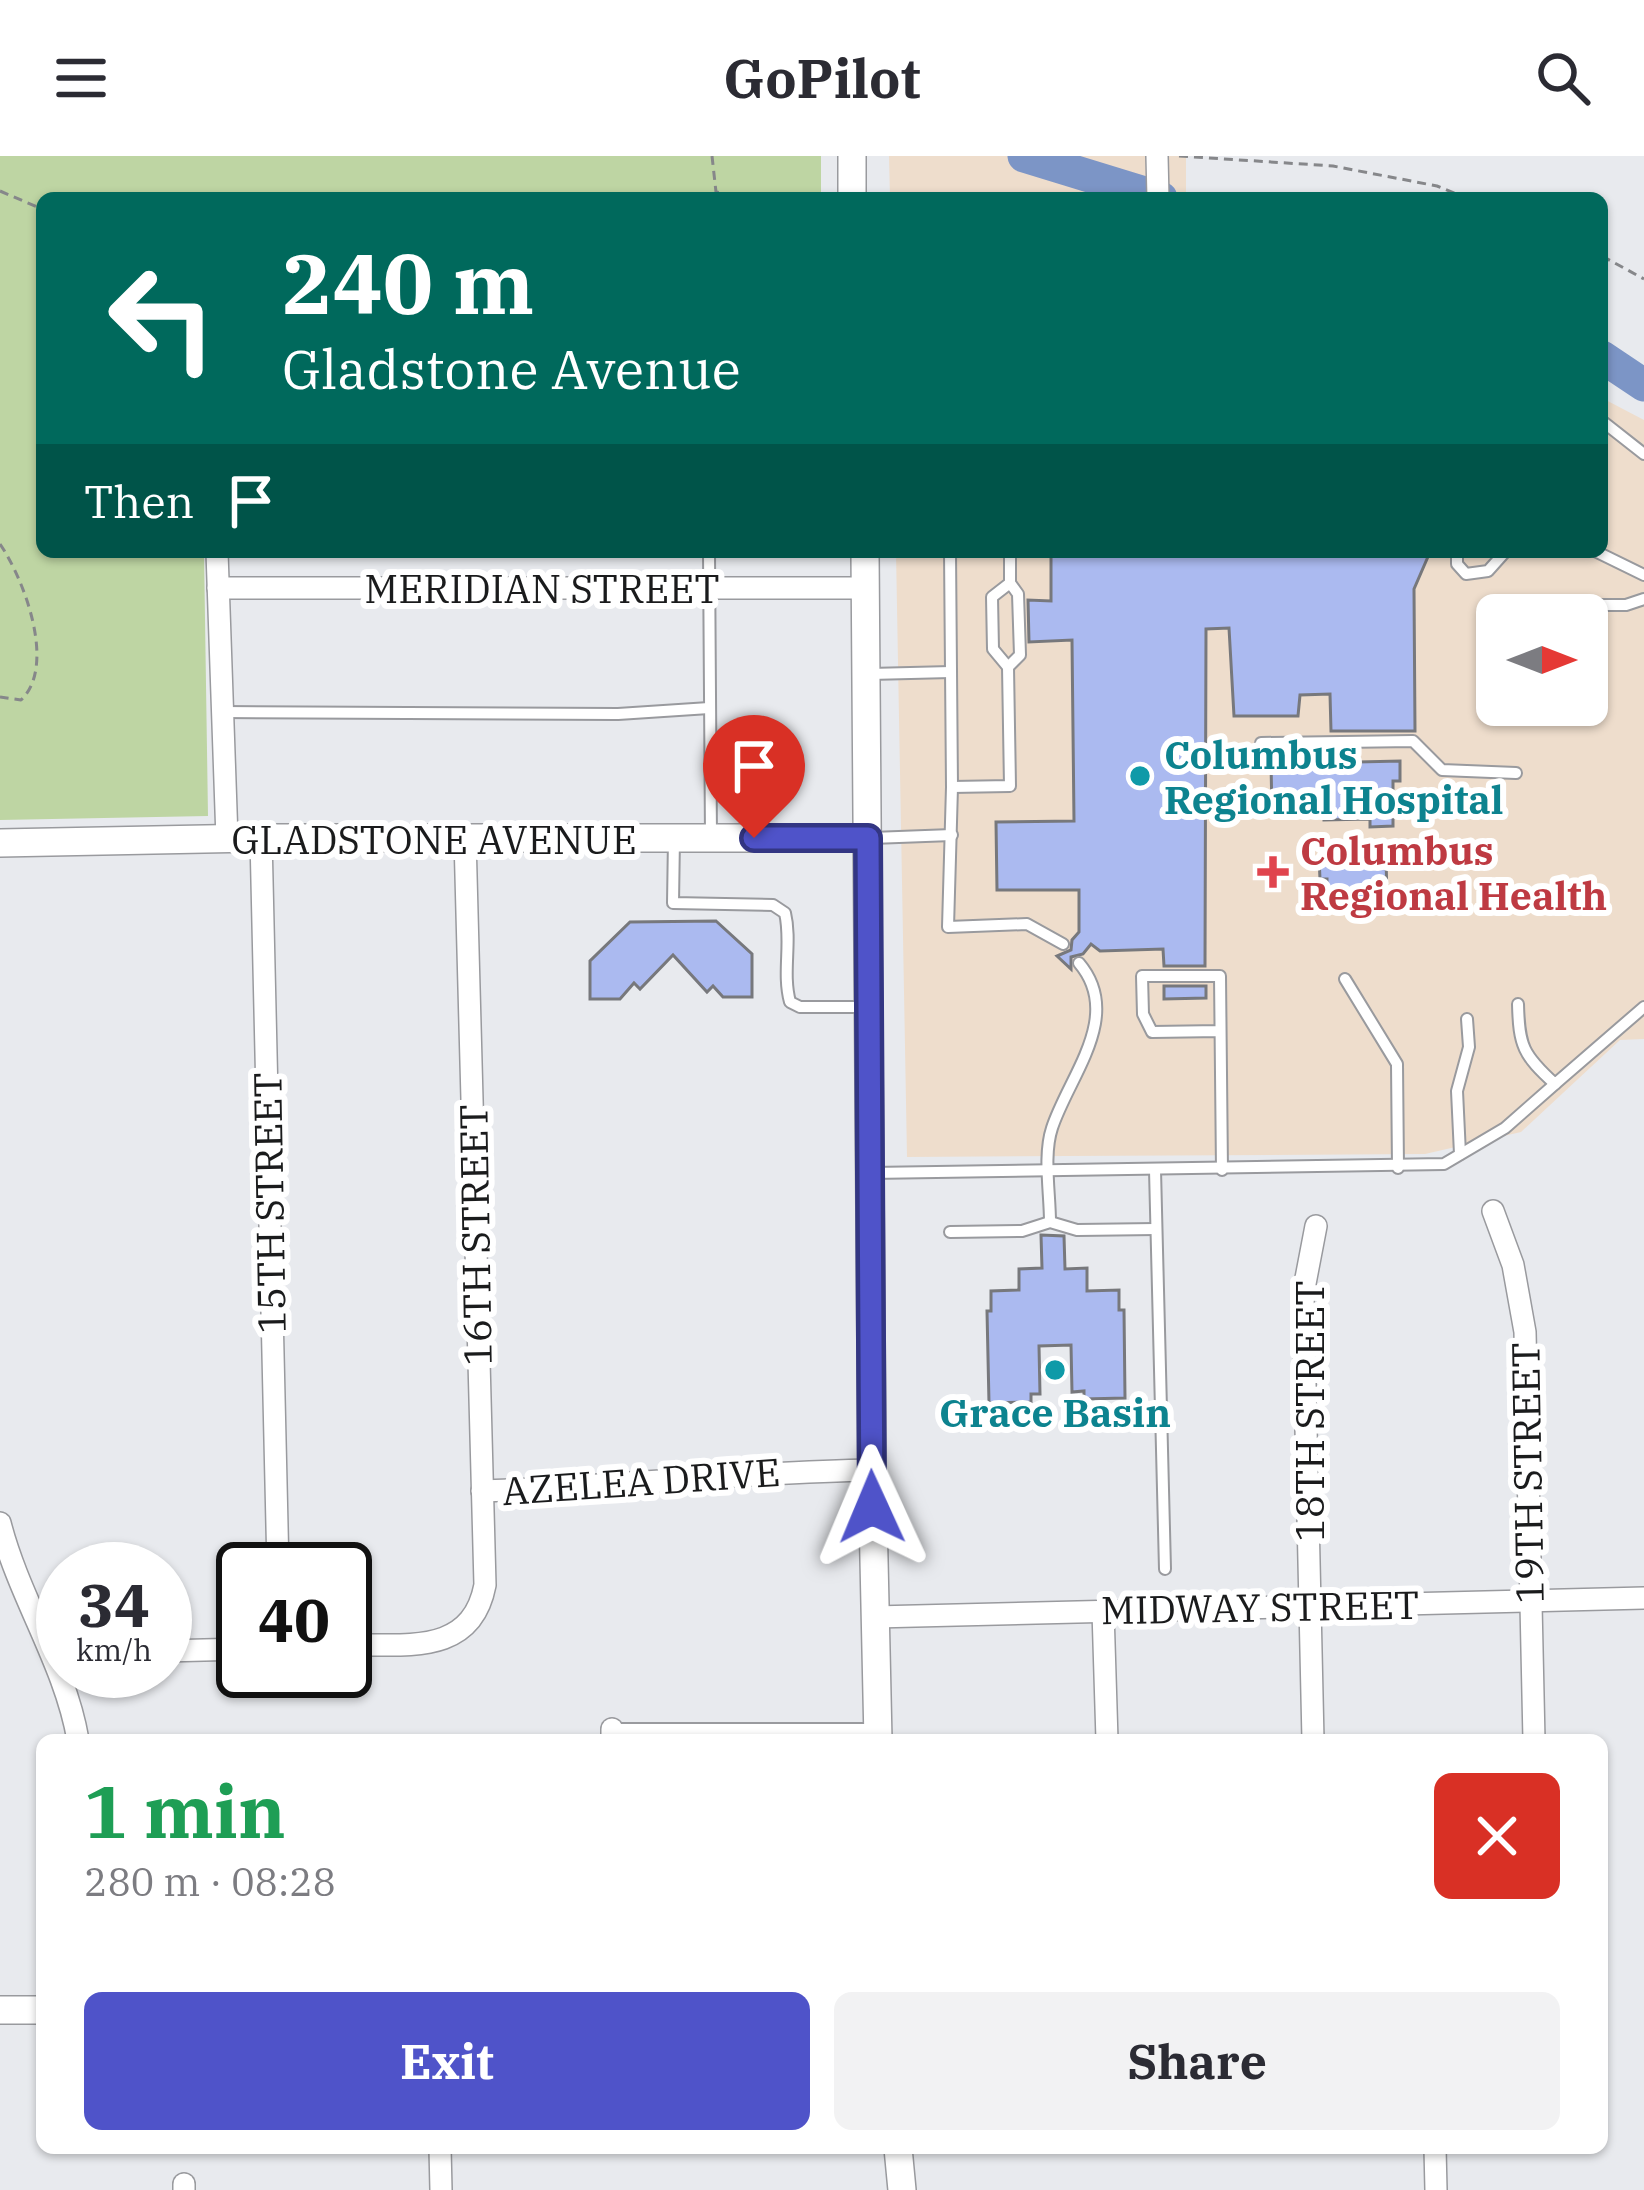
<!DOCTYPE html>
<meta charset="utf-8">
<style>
body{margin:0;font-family:"IBM Plex Serif",serif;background:#f2f2f3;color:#2b2b33;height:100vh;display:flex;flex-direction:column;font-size:45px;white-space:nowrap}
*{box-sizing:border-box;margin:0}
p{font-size:39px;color:#7c7c81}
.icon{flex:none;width:66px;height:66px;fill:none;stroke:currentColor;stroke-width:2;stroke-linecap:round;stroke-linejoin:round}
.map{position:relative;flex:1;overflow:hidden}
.side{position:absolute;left:36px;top:1578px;width:1572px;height:420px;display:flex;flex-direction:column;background:#fff;border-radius:18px;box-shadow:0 3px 9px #0004}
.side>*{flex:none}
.guide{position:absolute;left:36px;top:36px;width:1572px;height:366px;border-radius:18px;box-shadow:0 3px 9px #0004;background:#00695c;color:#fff;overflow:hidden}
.needle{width:78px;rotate:90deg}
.controls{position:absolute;left:1476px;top:438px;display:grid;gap:24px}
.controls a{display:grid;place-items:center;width:132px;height:132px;border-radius:18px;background:#fff;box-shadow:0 3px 9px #0004;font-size:60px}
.speed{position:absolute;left:36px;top:1386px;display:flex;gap:24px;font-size:60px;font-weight:700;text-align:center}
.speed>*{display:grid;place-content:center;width:156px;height:156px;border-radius:50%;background:#fff;box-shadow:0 3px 9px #0004;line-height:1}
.speed small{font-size:30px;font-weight:400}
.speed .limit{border:6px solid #111;border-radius:18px;background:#fff;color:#111}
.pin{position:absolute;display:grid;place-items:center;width:102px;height:102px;color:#fff;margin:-123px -51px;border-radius:50% 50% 50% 0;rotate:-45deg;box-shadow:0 0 12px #0007}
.pin .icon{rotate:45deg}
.me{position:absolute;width:132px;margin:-66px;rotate:359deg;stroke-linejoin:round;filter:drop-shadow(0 0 9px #0008)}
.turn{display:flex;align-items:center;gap:42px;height:252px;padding:0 48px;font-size:54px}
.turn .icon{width:156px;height:156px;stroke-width:2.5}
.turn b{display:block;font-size:84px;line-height:102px}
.then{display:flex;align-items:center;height:114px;padding:0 48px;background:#0003;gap:24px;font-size:45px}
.round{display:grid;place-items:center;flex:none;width:126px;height:126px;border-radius:18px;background:#f2f2f3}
.headline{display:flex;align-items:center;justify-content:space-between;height:204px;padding:0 48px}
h1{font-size:72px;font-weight:700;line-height:90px;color:#1e9e55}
.button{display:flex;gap:24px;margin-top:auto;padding:24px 48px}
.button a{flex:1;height:138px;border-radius:18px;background:#4f53c9;color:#fff;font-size:48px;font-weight:700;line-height:138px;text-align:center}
.button a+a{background:#f2f2f3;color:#2b2b33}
header{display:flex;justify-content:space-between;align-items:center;height:156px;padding:0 48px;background:#fff;font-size:54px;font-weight:700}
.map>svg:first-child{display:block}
.medical{fill:#edc;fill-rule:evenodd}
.green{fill:#bed5a3}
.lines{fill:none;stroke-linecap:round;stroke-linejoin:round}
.river{stroke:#7c95c6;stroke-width:33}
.building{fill:#abbaf0;stroke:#77787c;stroke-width:3}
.service-casing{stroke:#999a9e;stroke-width:14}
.minor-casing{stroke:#999a9e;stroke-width:24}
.tertiary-casing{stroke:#999a9e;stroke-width:30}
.path{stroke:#86878a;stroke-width:3;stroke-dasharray:9 6;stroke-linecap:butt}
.service{stroke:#fff;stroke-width:10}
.minor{stroke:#fff;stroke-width:21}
.tertiary{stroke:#fff;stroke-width:27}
.route-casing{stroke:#333683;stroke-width:30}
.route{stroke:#4f53c9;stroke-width:21}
.culture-dot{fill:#0f9aa8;stroke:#fff;stroke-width:4.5}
.health-dot{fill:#e0444e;stroke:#fff;stroke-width:4.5}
.labels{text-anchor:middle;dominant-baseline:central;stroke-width:12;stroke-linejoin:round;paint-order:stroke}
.street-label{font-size:39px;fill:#1a1b1c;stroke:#fff}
.culture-label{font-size:39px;font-weight:bold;fill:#0d838f;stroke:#fff;text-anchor:start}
.health-label{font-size:39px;font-weight:bold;fill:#be3a42;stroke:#fff;text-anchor:start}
</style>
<header><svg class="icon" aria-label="menu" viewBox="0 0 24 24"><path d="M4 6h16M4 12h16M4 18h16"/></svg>GoPilot<svg class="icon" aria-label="search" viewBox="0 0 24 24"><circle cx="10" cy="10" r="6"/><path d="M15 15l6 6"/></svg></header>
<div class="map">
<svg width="1644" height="2034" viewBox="0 0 1644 2034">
<rect width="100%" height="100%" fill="#e8eaee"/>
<g class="medical">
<path d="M889 0H1186V42H890Z"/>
<path d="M1602 242 1644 264V883L1620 884 1521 976 1425 998 907 1001 896 396H1602ZM1497 459H1587V549H1497Z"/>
</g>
<path class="green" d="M0 0H821V42H42V396H204L208 660 0 664Z"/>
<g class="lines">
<g class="river">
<path d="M1024 0 1161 42"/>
<path d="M1602 201 1644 229"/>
</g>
</g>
<g class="building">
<path d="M1051 396H1430L1414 433 1415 575H1331L1330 538 1300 539 1298 560H1234L1229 472 1206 473 1205 810H1164L1163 793 1100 795 1091 788 1083 798 1071 801V813L1057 800 1071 794 1072 784 1079 776V734H997L996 666 1074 665 1072 484 1029 486 1028 444 1051 445Z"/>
<path d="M1400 605V625H1393V670L1370 671V663L1324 664V655L1272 656 1271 608Z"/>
<path d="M1386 701 1387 744H1327V723H1320L1319 702Z"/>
<path d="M716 765 752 798V841H723L713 830 707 836 673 799 640 833 634 827 620 843H590V805L630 766Z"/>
<path d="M1164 830H1206V842L1164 843Z"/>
<path d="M1041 1079 1064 1080 1065 1113 1087 1112V1135L1119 1134V1154H1124L1125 1242 1084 1243V1235L1072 1236 1071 1189 1039 1190 1040 1238H1031V1246L989 1247 987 1155H991V1135L1019 1134V1113L1042 1112Z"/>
</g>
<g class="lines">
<defs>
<g id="service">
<path d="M1602 265 1644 298"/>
<path d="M709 396 711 681"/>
<path d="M950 396 952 631 948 771 1027 768 1063 788"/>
<path d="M1457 396V408L1466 418 1488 415 1505 396"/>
<path d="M1597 396 1644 419"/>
<path d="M1601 449H1626L1644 443"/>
<path d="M1008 511 1020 499 1018 438 1010 427"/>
<path d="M870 518 951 516"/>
<path d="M222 556 618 558 709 552"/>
<path d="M1261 587 1413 585 1442 614 1516 617"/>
<path d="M952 631 1010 630 1008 511 993 493 992 441 1010 427V396"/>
<path d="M674 682 673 747 773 749 785 757C792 786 782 817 790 846L800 851H866"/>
<path d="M872 682 952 679"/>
<path d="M1345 823 1397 908 1398 1012"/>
<path d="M1518 848C1519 890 1523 899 1555 928L1644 851"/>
<path d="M1220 875 1152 876 1143 858 1142 820H1220L1222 1014"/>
<path d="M1460 998 1457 935 1469 891 1467 863"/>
<path d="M1155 1014 1165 1413"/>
<path d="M871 1017 1444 1008 1505 972 1555 928"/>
<path d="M1050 1066C1050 1037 1043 999 1052 972 1069 920 1124 860 1079 807"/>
<path d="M950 1076 1022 1075 1050 1066 1077 1074 1156 1073"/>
<path d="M612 1573H875"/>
</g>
<g id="minor">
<path d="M1157 0 1158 42"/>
<path d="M217 396 227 683"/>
<path d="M218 432H867"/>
<path d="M261 682 278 1413"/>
<path d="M1493 1055 1513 1109 1525 1176 1534 1584"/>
<path d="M482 1335C612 1331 741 1316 872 1314"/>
<path d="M0 1367C19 1442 65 1508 78 1584"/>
<path d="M1103 1455 1107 1584"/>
<path d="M875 1461 1644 1442"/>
<path d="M345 1489C403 1487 471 1502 485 1429L465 682"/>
<path d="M165 1495 243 1493"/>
<path d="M612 1573V1584"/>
<path d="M1313 1584 1303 1138 1316 1070"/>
<path d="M440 1992 441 2034"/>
<path d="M1435 1992 1436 2034"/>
<path d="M184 2028V2034"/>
</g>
<g id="tertiary">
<path d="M852 0V42"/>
<path d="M865 396 872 1314 878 1584"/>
<path d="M0 687 261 682H868"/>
<path d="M0 1854H42"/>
<path d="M898 1992 902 2034"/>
</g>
</defs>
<use href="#service" class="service-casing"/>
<use href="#minor" class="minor-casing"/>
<use href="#tertiary" class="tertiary-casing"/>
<g class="path">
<path d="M712 0 716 36 745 42"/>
<path d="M1179 0 1333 10 1437 30 1466 42"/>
<path d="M0 35 42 53"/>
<path d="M704 42 714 37"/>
<path d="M1602 100 1644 123"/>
<path d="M0 388C24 423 57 510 21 544L0 541"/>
</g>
<use href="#service" class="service"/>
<use href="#minor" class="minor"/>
<use href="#tertiary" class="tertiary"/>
</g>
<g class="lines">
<defs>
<path id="route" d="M754 682H868L872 1351"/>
</defs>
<use href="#route" class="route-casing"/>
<use href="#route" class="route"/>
</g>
<g class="culture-dot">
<circle cx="1140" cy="620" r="12"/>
<circle cx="1055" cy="1214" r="12"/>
</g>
<path class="health-dot" d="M1267 698h12v12h12v12h-12v12h-12v-12h-12v-12h12z"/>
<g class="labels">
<g class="street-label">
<text x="542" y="432">MERIDIAN STREET</text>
<text x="434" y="683">GLADSTONE AVENUE</text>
<text transform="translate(269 1047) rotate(-91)">15TH STREET</text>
<text transform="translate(475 1079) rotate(-91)">16TH STREET</text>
<text transform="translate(1309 1255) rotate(-90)">18TH STREET</text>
<text transform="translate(1527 1317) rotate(-91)">19TH STREET</text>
<text transform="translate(641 1325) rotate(-4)">AZELEA DRIVE</text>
<text transform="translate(1260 1451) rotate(-1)">MIDWAY STREET</text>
</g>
<g class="culture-label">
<text x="1164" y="598">Columbus<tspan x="1164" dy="45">Regional Hospital</tspan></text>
<text x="1055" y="1256" text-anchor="middle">Grace Basin</text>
</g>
<g class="health-label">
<text x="1300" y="694">Columbus<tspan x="1300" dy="45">Regional Health</tspan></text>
</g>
</g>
</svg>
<div class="controls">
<a><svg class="needle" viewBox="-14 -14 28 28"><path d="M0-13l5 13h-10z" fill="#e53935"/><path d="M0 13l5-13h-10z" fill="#7c7c81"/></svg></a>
</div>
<div class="speed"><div>34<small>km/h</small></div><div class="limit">40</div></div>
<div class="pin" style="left:754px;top:682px;background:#d93025"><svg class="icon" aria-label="arrive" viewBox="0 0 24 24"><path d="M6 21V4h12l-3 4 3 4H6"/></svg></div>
<svg class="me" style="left:872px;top:1351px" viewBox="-20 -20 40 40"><path d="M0-17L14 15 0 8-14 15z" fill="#4f53c9" stroke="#fff" stroke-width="4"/></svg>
<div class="guide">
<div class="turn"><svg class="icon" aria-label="left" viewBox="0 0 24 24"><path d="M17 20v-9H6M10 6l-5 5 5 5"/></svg><div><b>240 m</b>Gladstone Avenue</div></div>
<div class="then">Then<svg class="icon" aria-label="arrive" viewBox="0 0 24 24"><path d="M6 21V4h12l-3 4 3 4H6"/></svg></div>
</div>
<section class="side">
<div class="headline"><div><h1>1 min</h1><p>280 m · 08:28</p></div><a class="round" style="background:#d93025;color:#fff"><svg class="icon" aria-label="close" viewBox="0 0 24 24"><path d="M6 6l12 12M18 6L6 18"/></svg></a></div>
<div class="button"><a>Exit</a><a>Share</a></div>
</section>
</div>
